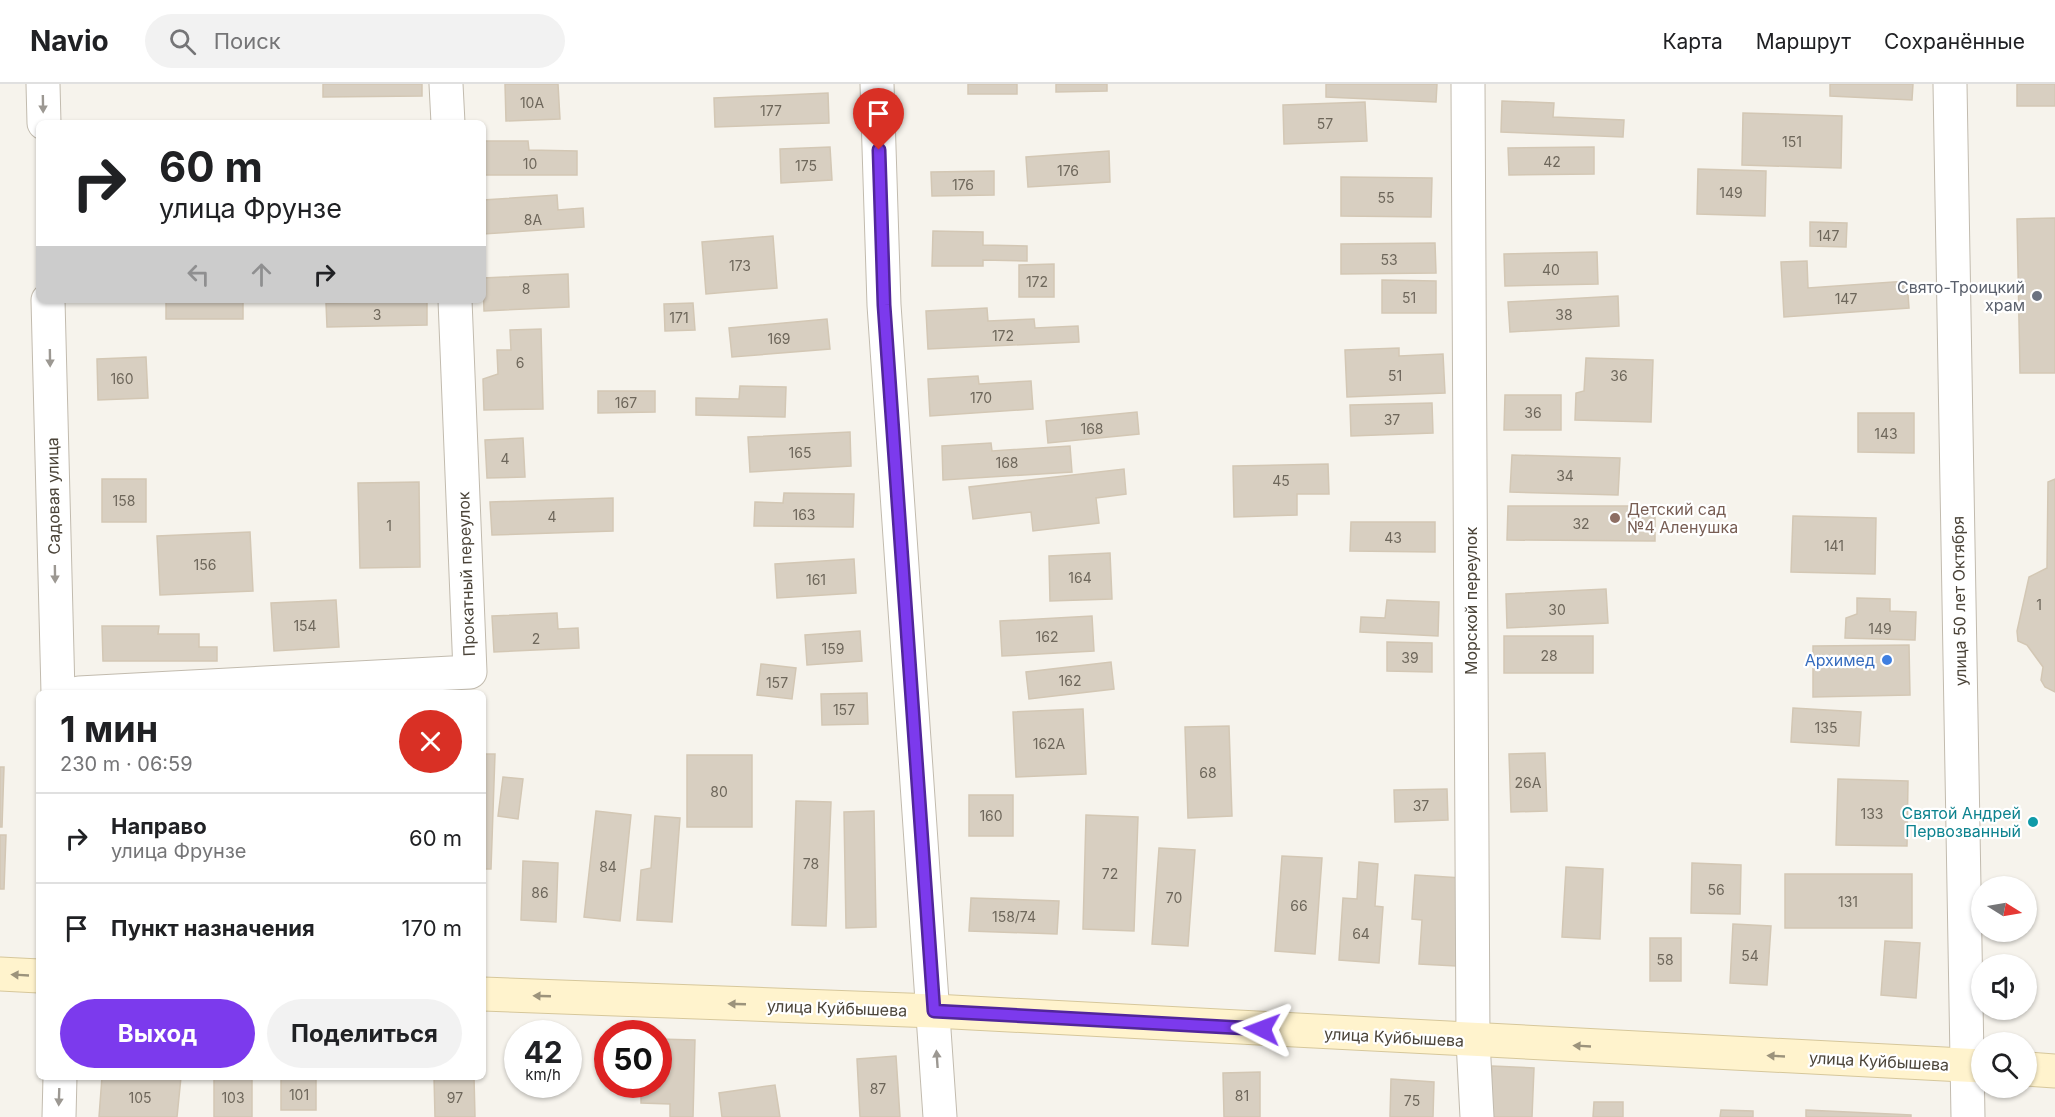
<!DOCTYPE html>
<html lang="ru">
<meta charset="utf-8">
<style>
body{margin:0;font-family:Inter,sans-serif;background:#f2f2f2;color:#202124;height:100vh;display:flex;flex-direction:column;font-size:22px;white-space:nowrap}
*{box-sizing:border-box;margin:0}
p{font-size:20px;color:#757577}
.icon{flex:none;width:33px;height:33px;fill:none;stroke:currentColor;stroke-width:2;stroke-linecap:round;stroke-linejoin:round}
.map{position:relative;flex:1;overflow:hidden}
.panel{position:absolute;left:36px;top:606px;width:450px;height:390px;display:flex;flex-direction:column;background:#fff;border-radius:9px;box-shadow:0 2px 4px #0004}
.panel>*{flex:none}
.guide{position:absolute;left:36px;top:36px;width:450px;height:183px;border-radius:9px;box-shadow:0 2px 4px #0004;background:#fff;color:#202124;overflow:hidden}
.needle{width:39px;rotate:101deg}
.tools{position:absolute;left:1971px;top:792px;display:grid;gap:12px}
.tools a{display:grid;place-items:center;width:66px;height:66px;border-radius:50%;background:#fff;box-shadow:0 2px 4px #0004;font-size:30px}
.speed{position:absolute;left:504px;top:936px;display:flex;gap:12px;font-size:30px;font-weight:700;text-align:center}
.speed>*{display:grid;place-content:center;width:78px;height:78px;border-radius:50%;background:#fff;box-shadow:0 2px 4px #0004;line-height:1}
.speed small{font-size:15px;font-weight:400}
.speed .limit{border:9px solid #d22;background:#fff;color:#111}
.pin{position:absolute;display:grid;place-items:center;width:51px;height:51px;color:#fff;margin:-62px -26px;border-radius:50% 50% 50% 0;rotate:-45deg;box-shadow:0 0 6px #0007}
.pin .icon{rotate:45deg}
.me{position:absolute;width:66px;margin:-33px;rotate:273deg;stroke-linejoin:round;filter:drop-shadow(0 0 4px #0008)}
.turn{display:flex;align-items:center;gap:21px;height:126px;padding:0 24px;font-size:27px}
.turn .icon{width:78px;height:78px;stroke-width:2.5}
.turn b{display:block;font-size:42px;line-height:51px}
.lanes{display:flex;align-items:center;height:57px;padding:0 24px;background:#0003;justify-content:center;gap:30px;direction:ltr}
.lanes .off{opacity:.35}
.round{display:grid;place-items:center;flex:none;width:63px;height:63px;border-radius:32px;background:#f2f2f2}
.summary{display:flex;align-items:center;justify-content:space-between;height:102px;padding:0 24px}
h1{font-size:36px;font-weight:700;line-height:45px}
.action{display:flex;gap:12px;margin-top:auto;padding:12px 24px}
.action a{flex:1;height:69px;border-radius:36px;background:#7c3aed;color:#fff;font-size:24px;font-weight:700;line-height:69px;text-align:center}
.action a+a{background:#f2f2f2;color:#202124}
ul{padding:0;list-style:none}
li{display:flex;align-items:center;gap:18px;height:90px;padding:0 24px;border-top:2px solid #e0e0e0}
li div{flex:1}
li b{display:block;font-size:22px}
li em{font-style:normal}
header{display:flex;align-items:center;gap:36px;box-sizing:border-box;height:84px;padding:0 30px;background:#fff;border-bottom:2px solid #e0e0e0}
header strong{font-size:28px}
nav{display:flex;gap:33px;margin-inline-start:auto;font-size:21px}
.search{width:420px;height:54px;background:#f2f2f2;display:flex;align-items:center;gap:15px;box-sizing:border-box;padding:0 21px;border-radius:33px;color:#757577;font-size:22px}
.map>svg:first-child{display:block}
.building{fill:#d8cfc1;stroke:#d3c7b4;stroke-width:1.5}
.lines{fill:none;stroke-linecap:round;stroke-linejoin:round}
.street-casing{stroke:#c2bbae;stroke-width:35}
.secondary-casing{stroke:#d6c79b;stroke-width:35}
.street{stroke:#fff;stroke-width:33}
.secondary{stroke:#fff3cd;stroke-width:33}
.oneway{fill:#9c9892}
.oneway2{fill:#9c937c}
.route-casing{stroke:#51269a;stroke-width:15}
.route{stroke:#7c3aed;stroke-width:10}
.worship-dot{fill:#6b7280;stroke:#fff;stroke-width:2}
.education-dot{fill:#8d6e63;stroke:#fff;stroke-width:2}
.shop-dot{fill:#3f7fe0;stroke:#fff;stroke-width:2}
.culture-dot{fill:#0f9aa8;stroke:#fff;stroke-width:2}
.labels{text-anchor:middle;dominant-baseline:central;stroke-width:4.5;stroke-linejoin:round;paint-order:stroke}
.number-label{font-size:14px;fill:#6e675b}
.worship-label{font-size:16px;fill:#5b616d;stroke:#fff;text-anchor:end}
.street-label{font-size:16px;fill:#4b4439;stroke:#fff}
.education-label{font-size:16px;fill:#785e54;stroke:#fff;text-anchor:start}
.shop-label{font-size:16px;fill:#366cbe;stroke:#fff;text-anchor:end}
.culture-label{font-size:16px;fill:#0d838f;stroke:#fff;text-anchor:end}
</style>
<header>
<strong>Navio</strong>
<div class="search"><svg class="icon" aria-label="search" viewBox="0 0 24 24"><circle cx="10" cy="10" r="6"/><path d="M15 15l6 6"/></svg>Поиск</div>
<nav><a>Карта</a><a>Маршрут</a><a>Сохранённые</a></nav>
</header>
<div class="map">
<svg width="2055" height="1033" viewBox="0 0 2055 1033">
<rect width="100%" height="100%" fill="#f6f3ec"/>
<g class="building">
<path d="M323 0H422V12L323 13Z"/>
<path d="M505 0H558L560 35 506 37Z"/>
<rect x="968" y="0" width="49" height="10"/>
<path d="M1056 0H1107V7L1056 8Z"/>
<path d="M1326 0H1437L1436 18 1326 13Z"/>
<path d="M1830 0H1913L1912 16 1830 12Z"/>
<rect x="2017" y="0" width="38" height="22"/>
<path d="M828 9 829 39 715 43 714 14Z"/>
<path d="M1502 17 1554 19 1553 33 1624 36 1623 53 1501 48Z"/>
<path d="M1365 18 1367 57 1284 60 1283 21Z"/>
<path d="M1743 29 1842 32 1841 84 1742 81Z"/>
<path d="M483 57H528L529 66 577 67V91H483Z"/>
<path d="M830 63 832 96 781 99 780 65Z"/>
<path d="M1594 63V90L1509 91 1508 64Z"/>
<path d="M1109 67 1110 98 1028 103 1026 73Z"/>
<path d="M1698 85 1766 87 1765 132 1697 130Z"/>
<path d="M994 87V111L932 112 931 88Z"/>
<path d="M1341 93 1432 94 1431 133 1341 132Z"/>
<path d="M557 111 558 126 583 124 584 143 483 150V116Z"/>
<path d="M2055 134V289H2020L2017 135Z"/>
<path d="M1810 138 1847 139 1846 163 1810 162Z"/>
<path d="M933 147 983 148V161L1027 162V177L983 176V182H932Z"/>
<path d="M773 152 777 204 706 210 702 158Z"/>
<path d="M1435 159 1436 189 1341 190V160Z"/>
<path d="M1597 168 1598 200 1505 202 1504 170Z"/>
<path d="M1807 177 1808 204 1907 197 1909 224 1784 233 1781 178Z"/>
<path d="M1054 180V213H1019V181Z"/>
<path d="M568 190 569 223 484 227 483 194Z"/>
<path d="M1382 196 1436 197V229H1382Z"/>
<path d="M1618 212 1619 242 1510 248 1508 218Z"/>
<rect x="166" y="216" width="77" height="19"/>
<path d="M374 216H427V241L327 243 326 219 374 218Z"/>
<path d="M693 219 695 246 665 247 664 220Z"/>
<path d="M987 224 988 237 1034 235 1035 244 1078 242 1079 258 928 265 926 227Z"/>
<path d="M827 235 830 265 732 273 729 244Z"/>
<path d="M541 245 543 325 484 326 483 295 498 290 497 266H511L510 246Z"/>
<path d="M1399 264V272L1443 270 1445 309 1347 313 1345 266Z"/>
<path d="M146 273 148 314 98 316 97 275Z"/>
<path d="M1586 274 1653 276 1651 338 1575 336 1576 309 1584 307Z"/>
<path d="M978 292 979 300 1031 297 1033 325 930 332 928 295Z"/>
<path d="M740 302 786 303 785 333 696 331V314L739 315Z"/>
<path d="M598 307H655V328L598 329Z"/>
<path d="M1505 311H1561V346H1504Z"/>
<path d="M1432 319 1433 349 1351 352 1350 321Z"/>
<path d="M1137 328 1139 350 1048 359 1046 337Z"/>
<path d="M1858 329H1914V369L1858 368Z"/>
<path d="M850 348 851 382 750 388 748 353Z"/>
<path d="M523 354 525 393 487 394 485 356Z"/>
<path d="M991 359 992 367 1070 362 1072 388 943 396 942 362Z"/>
<path d="M1512 371 1620 374 1618 411 1510 408Z"/>
<path d="M1328 380 1329 410H1297V431L1234 433 1233 382Z"/>
<path d="M1124 385 1126 410 1096 414 1099 439 1033 447 1031 428 973 435 969 403Z"/>
<rect x="102" y="395" width="44" height="43"/>
<path d="M2055 395V608L2045 603 2041 596 2043 583 2027 561 2018 557 2017 547 2029 493 2047 484 2048 398Z"/>
<path d="M419 398 420 483 360 484 358 399Z"/>
<path d="M784 409 854 410 853 443 754 442 755 418 783 419Z"/>
<path d="M613 414V447L492 451 490 418Z"/>
<path d="M1508 422H1655V457L1507 456Z"/>
<path d="M1793 432 1876 434 1875 490 1791 488Z"/>
<path d="M1351 438H1435V468L1350 467Z"/>
<path d="M250 448 253 507 160 511 157 452Z"/>
<path d="M1110 469 1112 515 1050 517 1049 472Z"/>
<path d="M854 475 856 509 777 514 775 480Z"/>
<path d="M1606 505 1608 539 1507 544 1506 510Z"/>
<path d="M1857 514 1890 515V527L1916 528 1915 556 1845 554 1846 534 1857 530Z"/>
<path d="M336 516 339 563 274 567 271 519Z"/>
<path d="M1387 516 1439 518 1438 552 1360 548 1361 533 1385 534Z"/>
<path d="M557 529 558 545 578 544 579 564 494 568 492 532Z"/>
<path d="M1092 532 1094 567 1002 572 1000 537Z"/>
<path d="M102 542H159L158 550H199V563H217V577H103Z"/>
<path d="M860 547 862 577 807 581 805 551Z"/>
<rect x="1504" y="552" width="89" height="37"/>
<path d="M1387 558 1432 559V588L1387 587Z"/>
<path d="M1909 561 1910 611 1813 613V562Z"/>
<path d="M1111 578 1114 605 1029 615 1026 588Z"/>
<path d="M761 580 796 584 792 615 757 611Z"/>
<path d="M867 609 868 640 822 641 821 610Z"/>
<path d="M1793 624 1861 628 1859 662 1791 658Z"/>
<path d="M1083 625 1086 690 1016 693 1013 628Z"/>
<path d="M1229 642 1232 732 1188 734 1185 643Z"/>
<path d="M1545 669 1547 727 1511 728 1509 670Z"/>
<path d="M483 670H495L491 785H483Z"/>
<rect x="687" y="671" width="65" height="72"/>
<path d="M0 683H4L2 743H0Z"/>
<path d="M503 693 523 695 518 735 498 732Z"/>
<path d="M1838 695 1908 697 1907 762 1836 761Z"/>
<path d="M1447 705 1448 736 1395 738 1394 706Z"/>
<rect x="969" y="711" width="44" height="41"/>
<path d="M796 717 831 718 826 842 792 841Z"/>
<path d="M596 727 631 731 620 837 584 833Z"/>
<path d="M874 727 876 843 846 844 844 728Z"/>
<path d="M1086 731 1138 733 1134 847 1083 845Z"/>
<path d="M655 732 680 734 672 838 637 836 641 786 651 784Z"/>
<path d="M0 751H6L4 805H0Z"/>
<path d="M1159 764 1195 766 1188 862 1152 860Z"/>
<path d="M1282 772 1322 774 1315 870 1275 867Z"/>
<path d="M523 777 558 779 556 838 521 836Z"/>
<path d="M1359 778 1378 780 1375 822 1383 823 1379 879 1339 876 1343 814 1357 815Z"/>
<path d="M1692 779 1741 781 1740 830 1691 829Z"/>
<path d="M1566 783 1603 785 1600 855 1562 853Z"/>
<rect x="1785" y="790" width="127" height="54"/>
<path d="M1415 791 1462 794 1456 882 1419 880 1422 836 1412 835Z"/>
<path d="M971 814 1059 817 1057 850 969 847Z"/>
<path d="M1733 840 1771 842 1767 901 1730 899Z"/>
<rect x="1650" y="854" width="31" height="43"/>
<path d="M1885 857 1920 859 1916 914 1881 911Z"/>
<path d="M658 955 695 956 693 1033H670V1020L641 1019V1000H658Z"/>
<path d="M896 972 900 1033H860L857 975Z"/>
<path d="M1492 982 1534 984 1532 1033H1490Z"/>
<path d="M1260 988V1033H1224L1223 989Z"/>
<path d="M102 993H181L177 1033H99Z"/>
<rect x="214" y="993" width="38" height="40"/>
<rect x="281" y="993" width="35" height="33"/>
<path d="M434 993H474L475 1033H435Z"/>
<path d="M1391 995 1434 998 1433 1033H1390Z"/>
<path d="M775 1001 780 1033H722L719 1009Z"/>
<path d="M1594 1018H1623V1033H1593Z"/>
<path d="M1721 1026 1753 1027V1033H1720Z"/>
<path d="M1806 1026 1911 1031V1033H1806Z"/>
</g>
<g class="lines">
<defs>
<g id="street">
<path d="M43 0 44 39"/>
<path d="M446 0 448 39"/>
<path d="M877 0 884 221 940 1033"/>
<path d="M1468 0 1473 957 1477 1033"/>
<path d="M1950 0 1968 1033"/>
<path d="M48 216 58 609"/>
<path d="M79 609 470 588 455 216"/>
<path d="M59 1033 60 993"/>
</g>
<g id="secondary">
<path d="M0 890 39 892"/>
<path d="M483 910 934 927 1982 982"/>
<path d="M2026 985 2055 987"/>
</g>
</defs>
<use href="#street" class="street-casing"/>
<use href="#secondary" class="secondary-casing"/>
<use href="#street" class="street"/>
<use href="#secondary" class="secondary"/>
</g>
<defs><path id="oneway-solid" d="M-6-.8H1V-3.2L6.5 0L1 3.2V.8H-6Z" transform="scale(1.5)"/></defs>
<g class="oneway">
<use href="#oneway-solid" transform="translate(43 20) rotate(89)"/>
<use href="#oneway-solid" transform="translate(50 274) rotate(89)"/>
<use href="#oneway-solid" transform="translate(55 490) rotate(89)"/>
<use href="#oneway-solid" transform="translate(937 975) rotate(-94)"/>
<use href="#oneway-solid" transform="translate(59 1013) rotate(92)"/>
</g>
<g class="oneway2">
<use href="#oneway-solid" transform="translate(20 891) rotate(-177)"/>
<use href="#oneway-solid" transform="translate(542 912) rotate(-178)"/>
<use href="#oneway-solid" transform="translate(737 920) rotate(-178)"/>
<use href="#oneway-solid" transform="translate(1582 962) rotate(-177)"/>
<use href="#oneway-solid" transform="translate(1776 972) rotate(-177)"/>
</g>
<g class="lines">
<defs>
<path id="route" d="M879 66 884 221 934 927 1262 945"/>
</defs>
<use href="#route" class="route-casing"/>
<use href="#route" class="route"/>
</g>
<circle class="worship-dot" cx="2037" cy="212" r="6"/>
<circle class="education-dot" cx="1615" cy="434" r="6"/>
<circle class="shop-dot" cx="1887" cy="576" r="6"/>
<circle class="culture-dot" cx="2033" cy="738" r="6"/>
<g class="labels">
<g class="number-label">
<text x="532" y="18">10А</text>
<text x="771" y="26">177</text>
<text x="1325" y="39">57</text>
<text x="1792" y="57">151</text>
<text x="1552" y="77">42</text>
<text x="530" y="79">10</text>
<text x="806" y="81">175</text>
<text x="1068" y="86">176</text>
<text x="963" y="100">176</text>
<text x="1731" y="108">149</text>
<text x="1386" y="113">55</text>
<text x="533" y="135">8А</text>
<text x="1828" y="151">147</text>
<text x="1389" y="175">53</text>
<text x="740" y="181">173</text>
<text x="1551" y="185">40</text>
<text x="1037" y="197">172</text>
<text x="526" y="204">8</text>
<text x="1409" y="213">51</text>
<text x="1846" y="214">147</text>
<text x="377" y="230">3</text>
<text x="1564" y="230">38</text>
<text x="679" y="233">171</text>
<text x="1003" y="251">172</text>
<text x="779" y="254">169</text>
<text x="520" y="278">6</text>
<text x="1395" y="291">51</text>
<text x="1619" y="291">36</text>
<text x="122" y="294">160</text>
<text x="981" y="313">170</text>
<text x="626" y="318">167</text>
<text x="1533" y="328">36</text>
<text x="1392" y="335">37</text>
<text x="1092" y="344">168</text>
<text x="1886" y="349">143</text>
<text x="800" y="368">165</text>
<text x="505" y="374">4</text>
<text x="1007" y="378">168</text>
<text x="1565" y="391">34</text>
<text x="1281" y="396">45</text>
<text x="124" y="416">158</text>
<text x="804" y="430">163</text>
<text x="552" y="432">4</text>
<text x="1581" y="439">32</text>
<text x="389" y="441">1</text>
<text x="1393" y="453">43</text>
<text x="1834" y="461">141</text>
<text x="205" y="480">156</text>
<text x="1080" y="493">164</text>
<text x="816" y="495">161</text>
<text x="2039" y="520">1</text>
<text x="1557" y="525">30</text>
<text x="305" y="541">154</text>
<text x="1880" y="544">149</text>
<text x="1047" y="552">162</text>
<text x="536" y="554">2</text>
<text x="833" y="564">159</text>
<text x="1549" y="571">28</text>
<text x="1410" y="573">39</text>
<text x="1070" y="596">162</text>
<text x="777" y="598">157</text>
<text x="844" y="625">157</text>
<text x="1826" y="643">135</text>
<text x="1049" y="659">162А</text>
<text x="1208" y="688">68</text>
<text x="1528" y="698">26А</text>
<text x="719" y="707">80</text>
<text x="1421" y="721">37</text>
<text x="1872" y="729">133</text>
<text x="991" y="731">160</text>
<text x="811" y="779">78</text>
<text x="608" y="782">84</text>
<text x="1110" y="789">72</text>
<text x="1716" y="805">56</text>
<text x="540" y="808">86</text>
<text x="1174" y="813">70</text>
<text x="1848" y="817">131</text>
<text x="1299" y="821">66</text>
<text x="1014" y="832">158/74</text>
<text x="1361" y="849">64</text>
<text x="1750" y="871">54</text>
<text x="1665" y="875">58</text>
<text x="878" y="1004">87</text>
<text x="299" y="1010">101</text>
<text x="1242" y="1011">81</text>
<text x="140" y="1013">105</text>
<text x="233" y="1013">103</text>
<text x="455" y="1013">97</text>
<text x="1412" y="1016">75</text>
</g>
<g class="worship-label">
<text x="2025" y="203">Свято-Троицкий<tspan x="2025" dy="18">храм</tspan></text>
</g>
<g class="street-label">
<text transform="translate(53 412) rotate(-91)">Садовая улица</text>
<text transform="translate(466 490) rotate(-92)">Прокатный переулок</text>
<text transform="translate(1471 517) rotate(-90)">Морской переулок</text>
<text transform="translate(1959 517) rotate(-91)">улица 50 лет Октября</text>
<text transform="translate(837 924) rotate(2)">улица Куйбышева</text>
<text transform="translate(1394 953) rotate(3)">улица Куйбышева</text>
<text transform="translate(1879 977) rotate(3)">улица Куйбышева</text>
</g>
<g class="education-label">
<text x="1627" y="425">Детский сад<tspan x="1627" dy="18">№4 Аленушка</tspan></text>
</g>
<g class="shop-label">
<text x="1875" y="576">Архимед</text>
</g>
<g class="culture-label">
<text x="2021" y="729">Святой Андрей<tspan x="2021" dy="18">Первозванный</tspan></text>
</g>
</g>
</svg>
<div class="tools">
<a><svg class="needle" viewBox="-14 -14 28 28"><path d="M0-13l5 13h-10z" fill="#e53935"/><path d="M0 13l5-13h-10z" fill="#757577"/></svg></a>
<a><svg class="icon" aria-label="sound" viewBox="0 0 24 24"><path d="M4 9h4l5-4v14l-5-4H4zM17 9q2 3 0 6"/></svg></a>
<a><svg class="icon" aria-label="search" viewBox="0 0 24 24"><circle cx="10" cy="10" r="6"/><path d="M15 15l6 6"/></svg></a>
</div>
<div class="speed"><div>42<small>km/h</small></div><div class="limit">50</div></div>
<div class="pin" style="left:879px;top:66px;background:#d93025"><svg class="icon" aria-label="arrive" viewBox="0 0 24 24"><path d="M6 21V4h12l-3 4 3 4H6"/></svg></div>
<svg class="me" style="left:1262px;top:945px" viewBox="-20 -20 40 40"><path d="M0-17L14 15 0 8-14 15z" fill="#7c3aed" stroke="#fff" stroke-width="4"/></svg>
<div class="guide">
<div class="turn"><svg class="icon" aria-label="right" viewBox="0 0 24 24"><path d="M7 20v-9h11M14 6l5 5-5 5"/></svg><div><b>60 m</b>улица Фрунзе</div></div>
<div class="lanes"><svg class="icon off" aria-label="left" viewBox="0 0 24 24"><path d="M17 20v-9H6M10 6l-5 5 5 5"/></svg><svg class="icon off" aria-label="ahead" viewBox="0 0 24 24"><path d="M12 20V5M6 11l6-6 6 6"/></svg><svg class="icon" aria-label="right" viewBox="0 0 24 24"><path d="M7 20v-9h11M14 6l5 5-5 5"/></svg></div>
</div>
<section class="panel">
<div class="summary"><div><h1>1 мин</h1><p>230 m · 06:59</p></div><a class="round" style="background:#d93025;color:#fff"><svg class="icon" aria-label="close" viewBox="0 0 24 24"><path d="M6 6l12 12M18 6L6 18"/></svg></a></div>
<ul>
<li><svg class="icon" aria-label="right" viewBox="0 0 24 24"><path d="M7 20v-9h11M14 6l5 5-5 5"/></svg><div><b>Направо</b><p>улица Фрунзе</p></div><em>60 m</em></li>
<li><svg class="icon" aria-label="arrive" viewBox="0 0 24 24"><path d="M6 21V4h12l-3 4 3 4H6"/></svg><div><b>Пункт назначения</b></div><em>170 m</em></li>
</ul>
<div class="action"><a>Выход</a><a>Поделиться</a></div>
</section>
</div>
